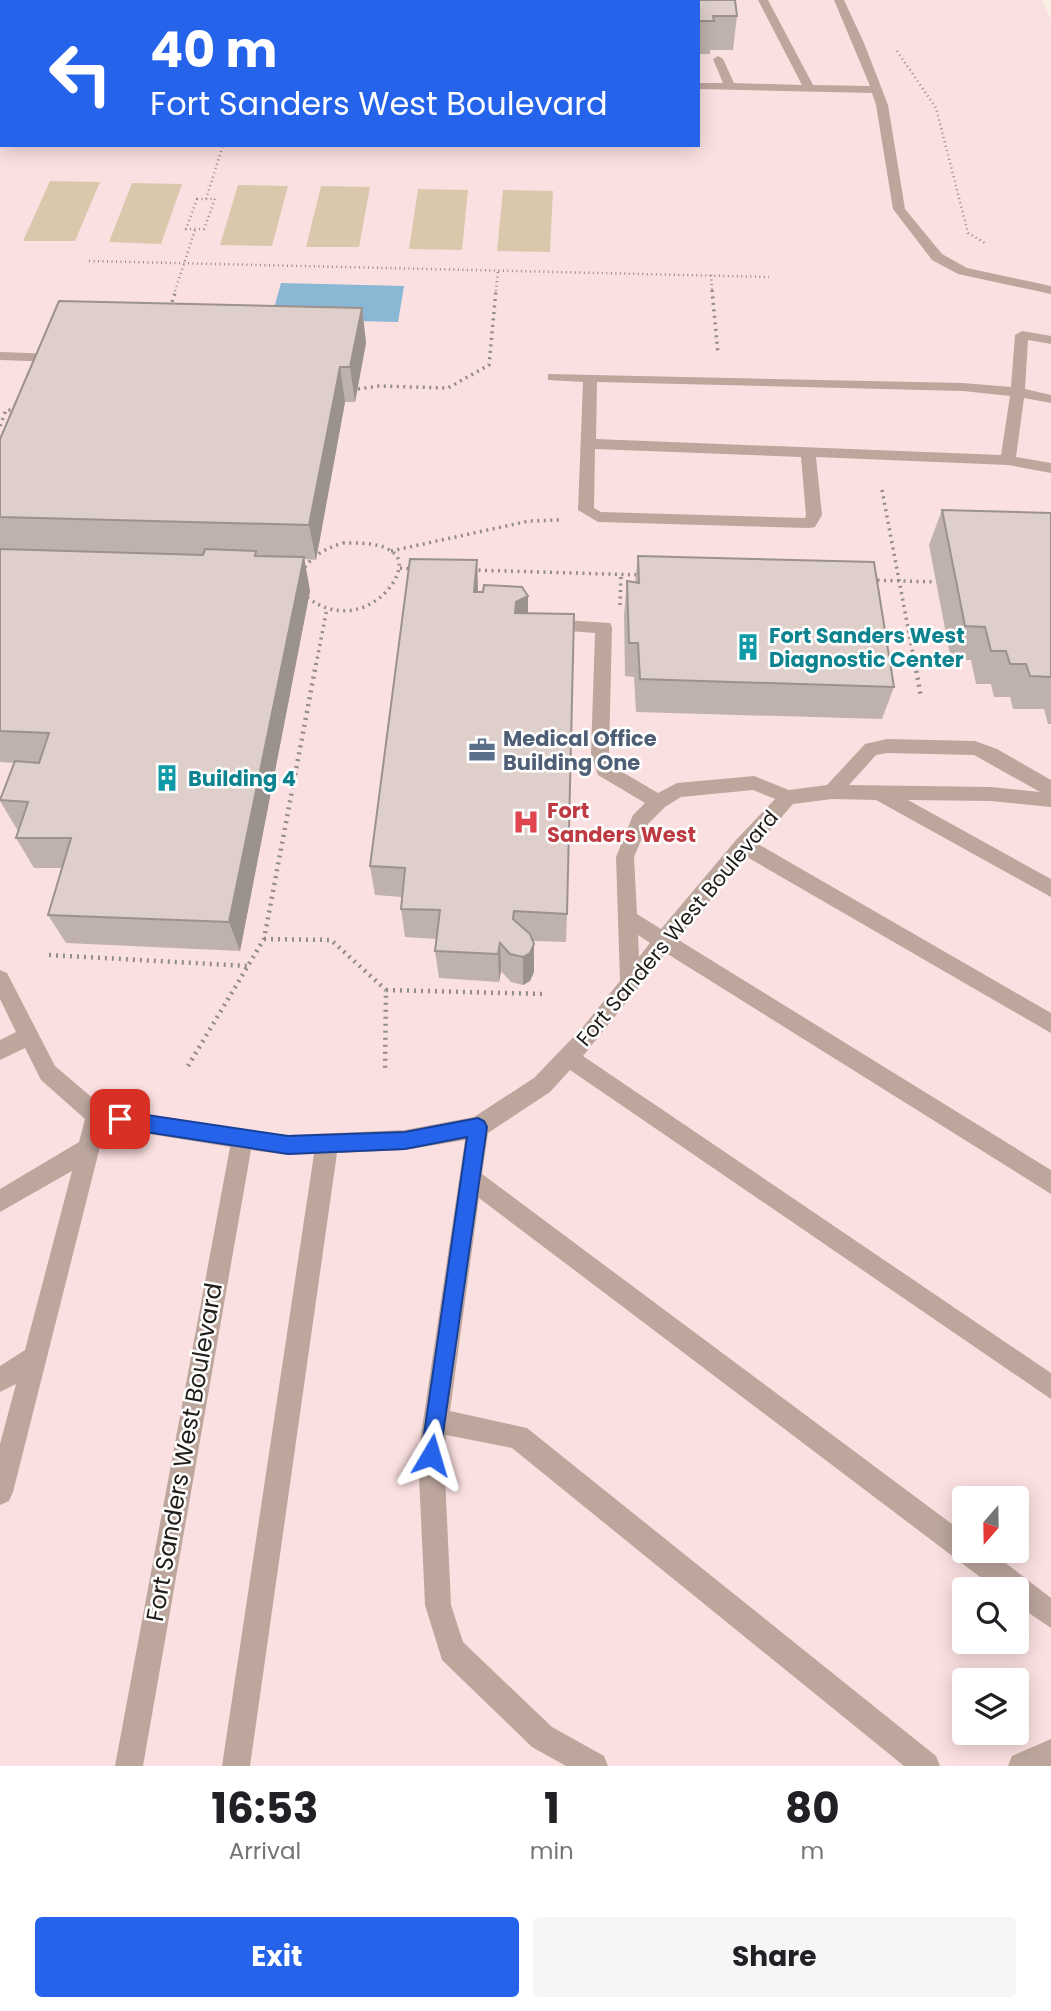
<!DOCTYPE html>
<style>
body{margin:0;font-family:Poppins,sans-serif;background:#f6f6f6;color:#202124;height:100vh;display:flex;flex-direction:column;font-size:26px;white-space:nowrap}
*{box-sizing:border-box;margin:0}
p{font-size:23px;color:#757577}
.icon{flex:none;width:38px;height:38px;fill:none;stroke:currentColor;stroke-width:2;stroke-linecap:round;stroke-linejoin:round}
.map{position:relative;height:1766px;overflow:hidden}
.sheet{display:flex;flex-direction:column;background:#fff;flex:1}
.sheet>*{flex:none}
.hud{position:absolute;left:0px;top:0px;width:700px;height:147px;box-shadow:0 4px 18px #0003;background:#2563eb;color:#fff;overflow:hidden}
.needle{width:46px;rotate:200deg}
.fabs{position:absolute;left:952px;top:1486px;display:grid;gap:14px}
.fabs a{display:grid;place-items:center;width:77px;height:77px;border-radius:7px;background:#fff;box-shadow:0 4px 18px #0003;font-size:35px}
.pin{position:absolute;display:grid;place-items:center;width:60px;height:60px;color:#fff;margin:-30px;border-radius:14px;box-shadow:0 4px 10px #0006}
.me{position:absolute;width:77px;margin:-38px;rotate:7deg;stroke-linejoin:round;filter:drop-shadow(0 0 5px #0008)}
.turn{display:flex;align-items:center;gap:24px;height:147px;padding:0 35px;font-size:32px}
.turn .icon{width:91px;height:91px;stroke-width:2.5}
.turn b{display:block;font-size:49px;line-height:60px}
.eta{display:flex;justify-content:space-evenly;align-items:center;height:119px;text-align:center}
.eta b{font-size:42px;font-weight:700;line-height:49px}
.primary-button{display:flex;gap:14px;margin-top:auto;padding:14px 35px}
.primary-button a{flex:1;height:80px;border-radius:7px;background:#2563eb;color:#fff;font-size:28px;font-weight:700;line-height:80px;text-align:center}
.primary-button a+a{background:#f6f6f6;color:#202124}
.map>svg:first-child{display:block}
.medical{fill:#fbe0e1;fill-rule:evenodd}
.green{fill:#dac8ac}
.water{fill:#89b7d4}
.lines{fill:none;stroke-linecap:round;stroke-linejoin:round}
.path-far2{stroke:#918c84;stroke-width:2.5;stroke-dasharray:1 3.5;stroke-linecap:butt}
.path-far1{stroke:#918c84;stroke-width:3.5;stroke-dasharray:2 4.5;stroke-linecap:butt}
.path{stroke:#918c84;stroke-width:4.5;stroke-dasharray:2 5;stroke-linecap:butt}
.lane{fill:#bda79d;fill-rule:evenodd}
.wall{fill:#bfb2ae}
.shaded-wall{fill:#9b918d}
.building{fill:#decfca;stroke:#9b918d;stroke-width:2}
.route{fill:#2563eb;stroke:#184099;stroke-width:2}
.labels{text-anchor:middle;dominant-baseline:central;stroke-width:5;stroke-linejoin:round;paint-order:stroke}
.culture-label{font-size:21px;font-weight:bold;fill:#0d838f;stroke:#fff;text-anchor:start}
.service-label{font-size:21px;font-weight:bold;fill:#4e5e75;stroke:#fff;text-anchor:start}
.health-label{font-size:21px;font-weight:bold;fill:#be3a42;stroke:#fff;text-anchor:start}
.street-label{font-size:21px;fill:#201d19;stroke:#fff}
.near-street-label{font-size:24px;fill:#201d19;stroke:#fff}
</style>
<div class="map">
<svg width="1051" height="1766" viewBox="0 0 1051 1766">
<rect width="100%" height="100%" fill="#f8f0e5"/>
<path class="medical" d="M0 0H1042L1051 20V1766H0ZM2 2H698V145H2ZM964 1498H1017V1550H964ZM964 1589H1017V1642H964ZM964 1680H1017V1732H964Z"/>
<g class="green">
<path d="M50 181 100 182 75 241H23Z"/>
<path d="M132 183 182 184 161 244 109 242Z"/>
<path d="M238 185 288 186 272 246 220 245Z"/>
<path d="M321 186 370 187 359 247H306Z"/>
<path d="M418 189 468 190 462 250 409 249Z"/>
<path d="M503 190 553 191 550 252 497 251Z"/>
</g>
<path class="water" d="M281 283 404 286 398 322 271 319Z"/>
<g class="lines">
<g class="path-far2">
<path d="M897 51 936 108 968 233 985 243"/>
<path d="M197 199H215L204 229H186Z"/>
<path d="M206 199 223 145"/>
<path d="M89 261 769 277"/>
<path d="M711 275 712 291"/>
<path d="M175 291 195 230"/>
<path d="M496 291 498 271"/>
</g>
<g class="path-far1">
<path d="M712 290 718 354"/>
<path d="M170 308 176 290"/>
<path d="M358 389 379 386 448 388 489 365 496 290"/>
<path d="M0 426 6 410H17"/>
<path d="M882 490 915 665"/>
<path d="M343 543C359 543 382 542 395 554 416 575 353 648 296 587 302 563 319 550 343 543Z"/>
<path d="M391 551 529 521 559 520"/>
<path d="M400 568 414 569"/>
<path d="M472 570 642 575"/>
<path d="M871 580 936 582"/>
<path d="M620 605 621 574"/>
<path d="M316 665 327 608"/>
</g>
<g class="path">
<path d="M915 664 921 697"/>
<path d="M264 939 331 940 386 990 385 1070"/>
<path d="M49 955 248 966"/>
<path d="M386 990 544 994"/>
<path d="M188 1066 264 939 316 664"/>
</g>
<g class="lane">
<path d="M341 0H351L340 2Z"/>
<path d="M758 0H768L813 85 870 86 834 0H844L864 43 888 105 905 209 942 254 967 268 1051 286V294L958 274 932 260 893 209 876 105 872 93 698 89V83H723L713 59 718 56 723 59 734 83 802 85Z"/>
<path d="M0 39H2L0 48Z"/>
<path d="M0 133H2L0 143Z"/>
<path d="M1022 331 1051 336V344L1028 340 1025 389 1051 395V403L1024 398 1016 457 1051 463V473L1008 465 816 457 822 515 815 527 809 528 598 522 578 510 583 382 548 380V374L963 383 1011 387 1015 335ZM597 382 963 391 1010 396 1001 455 596 439ZM595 449 801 457 806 515 805 518 601 512 594 508Z"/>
<path d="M0 352 55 354 62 358 55 362 0 360Z"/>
<path d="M548 619 610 623 612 627 609 753 612 766 658 793 677 783 754 776 789 790 827 785 865 744 887 739 975 741 997 749 1051 780V807L991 801 908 800 1051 879V897L876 800 832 799 793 804 758 844 1051 1013V1033L747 857 677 939 1051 1170V1194L666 953 583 1056 1051 1373V1399L570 1070 550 1092 488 1133 482 1174 964 1533V1550H989L1051 1598V1628L1017 1605V1589H996L479 1198 450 1411 527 1428 936 1756 940 1766H904L512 1448 446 1435 444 1455 451 1605 463 1642 552 1727 604 1756 608 1766H566L532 1747 442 1660 425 1605 418 1455 465 1140 405 1150 337 1153 250 1766H222L314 1154 288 1155 251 1150 143 1766H115L230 1147 105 1127 13 1492 9 1501 0 1505V1444L16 1384 0 1392V1366L25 1350 72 1171 0 1212V1189L79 1142 85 1119 41 1080 25 1048 0 1060V1040L16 1032 0 999V970L7 973 55 1066 102 1106 150 1116 288 1135 405 1130 474 1117 534 1078 582 1028 620 981 616 857 633 815 645 803 598 775 591 753 595 633 542 629 540 625ZM887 753 974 755 1040 792 991 787 849 785 876 755ZM753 790 775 799 736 840 661 929 637 914 634 857 648 824 665 807 681 797ZM638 935 650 943 639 957Z"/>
<path d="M1051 1739V1766H1008L1012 1756Z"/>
</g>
</g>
<g class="wall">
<path d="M58 0H313V2H57Z"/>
<path d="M411 0H735L737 16 733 50H710V54H698V2H412Z"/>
<path d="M362 308 366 343 355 402H345L316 560 304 559 310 591 240 951 66 943 48 915 62 868H34L16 838 18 831 0 801 14 763 0 762V439Z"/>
<path d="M942 510 1051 513V724H1048L1044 709H1013L1010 697H994L991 684H976L971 660H951L929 545Z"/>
<path d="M638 556 894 687 882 719 636 712 634 677 625 676 624 615 627 581 635 582Z"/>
<path d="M477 560 478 592 528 613 567 914 566 942 533 941 534 944V972L530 981 523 985 511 982 501 971 499 982 439 978 435 951 437 939 405 937 401 909 402 897 375 895 370 866Z"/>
</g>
<g class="shaded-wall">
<path d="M362 308 366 343 355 402 350 367Z"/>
<path d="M340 367 345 402 316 560 309 525Z"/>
<path d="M304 557 310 591 240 951 229 922Z"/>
<path d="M477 560 478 594 474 592Z"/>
<path d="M528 596V630L515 647 516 602Z"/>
<path d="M500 943 501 971 499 982 498 954Z"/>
<path d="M534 944V972L530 981 523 985V957Z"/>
</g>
<g class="building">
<path d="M58 0H241L240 2H57Z"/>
<path d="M419 0H735L737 16H713L714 21H698V2H419Z"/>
<path d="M59 301 362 308 350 367H340L309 525 0 517V439Z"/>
<path d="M942 510 1051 513V677L1030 676 1026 664H1010L1006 651H991L985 627 965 626Z"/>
<path d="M0 549 203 555 205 549 256 551 255 556 304 557 229 922 48 915 71 838H16L28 802 0 800 15 761 39 763 49 733 0 731Z"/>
<path d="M638 556 874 562 894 687 640 679 638 643H629L627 581 639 583Z"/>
<path d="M410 559 477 560 474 592H483L484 585 522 587 528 596 516 602 515 613 574 614 567 914 514 911 513 919 530 934 534 944 530 953 523 957 510 954 500 943 498 954 435 951 440 910 401 909 405 868 370 866Z"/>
</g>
<path class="route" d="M120 1111 288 1136 405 1132 478 1118 484 1121 487 1127 439 1462 431 1465 424 1462 421 1455 467 1137 405 1149 288 1154 120 1128 113 1125 111 1119 113 1113Z"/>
<defs>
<symbol id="building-bare" viewBox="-9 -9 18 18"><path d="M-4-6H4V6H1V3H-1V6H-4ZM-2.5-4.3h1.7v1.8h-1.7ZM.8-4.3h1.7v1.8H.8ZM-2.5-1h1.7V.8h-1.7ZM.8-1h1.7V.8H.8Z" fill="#0f9aa8" stroke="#fff" stroke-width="2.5" paint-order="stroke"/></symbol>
<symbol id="office-bare" viewBox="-9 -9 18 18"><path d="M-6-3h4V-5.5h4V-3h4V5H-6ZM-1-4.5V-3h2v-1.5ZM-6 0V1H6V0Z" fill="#5c6f8a" stroke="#fff" stroke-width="2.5" paint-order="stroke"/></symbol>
<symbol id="hospital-bare" viewBox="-9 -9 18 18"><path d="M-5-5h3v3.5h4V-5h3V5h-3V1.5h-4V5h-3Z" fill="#e0444e" stroke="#fff" stroke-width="2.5" paint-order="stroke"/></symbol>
</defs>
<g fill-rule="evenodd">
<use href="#building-bare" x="729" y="628" width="38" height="38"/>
<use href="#office-bare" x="463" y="731" width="38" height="38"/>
<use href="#building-bare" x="148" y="759" width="38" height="38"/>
<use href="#hospital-bare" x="507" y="803" width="38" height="38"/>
</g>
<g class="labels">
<g class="culture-label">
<text x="769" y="635">Fort Sanders West<tspan x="769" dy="24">Diagnostic Center</tspan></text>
<text x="188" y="778">Building 4</text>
</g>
<g class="service-label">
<text x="503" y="738">Medical Office<tspan x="503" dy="24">Building One</tspan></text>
</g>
<g class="health-label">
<text x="547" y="810">Fort<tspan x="547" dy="24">Sanders West</tspan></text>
</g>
<g class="street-label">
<text transform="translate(677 928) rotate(-50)">Fort Sanders West Boulevard</text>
</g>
<g class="near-street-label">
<text transform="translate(184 1452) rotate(-80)">Fort Sanders West Boulevard</text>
</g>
</g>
</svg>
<div class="fabs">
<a><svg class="needle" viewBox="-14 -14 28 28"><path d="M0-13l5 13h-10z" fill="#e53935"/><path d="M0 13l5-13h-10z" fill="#757577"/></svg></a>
<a><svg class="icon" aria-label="search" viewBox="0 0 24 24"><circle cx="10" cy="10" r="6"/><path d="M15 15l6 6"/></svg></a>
<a><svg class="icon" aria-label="layers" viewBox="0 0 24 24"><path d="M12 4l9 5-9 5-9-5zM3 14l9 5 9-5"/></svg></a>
</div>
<div class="pin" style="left:120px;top:1119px;background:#d93025"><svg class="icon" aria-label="arrive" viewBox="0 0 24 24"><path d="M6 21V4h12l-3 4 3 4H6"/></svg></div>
<svg class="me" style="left:431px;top:1455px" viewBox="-20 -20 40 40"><path d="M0-17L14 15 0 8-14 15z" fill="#2563eb" stroke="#fff" stroke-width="4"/></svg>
<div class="hud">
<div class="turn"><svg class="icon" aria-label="left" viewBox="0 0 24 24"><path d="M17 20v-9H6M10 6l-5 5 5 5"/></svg><div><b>40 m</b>Fort Sanders West Boulevard</div></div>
</div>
</div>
<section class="sheet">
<div class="eta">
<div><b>16:53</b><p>Arrival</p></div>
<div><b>1</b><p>min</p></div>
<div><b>80</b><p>m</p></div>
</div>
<div class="primary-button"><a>Exit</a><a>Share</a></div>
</section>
